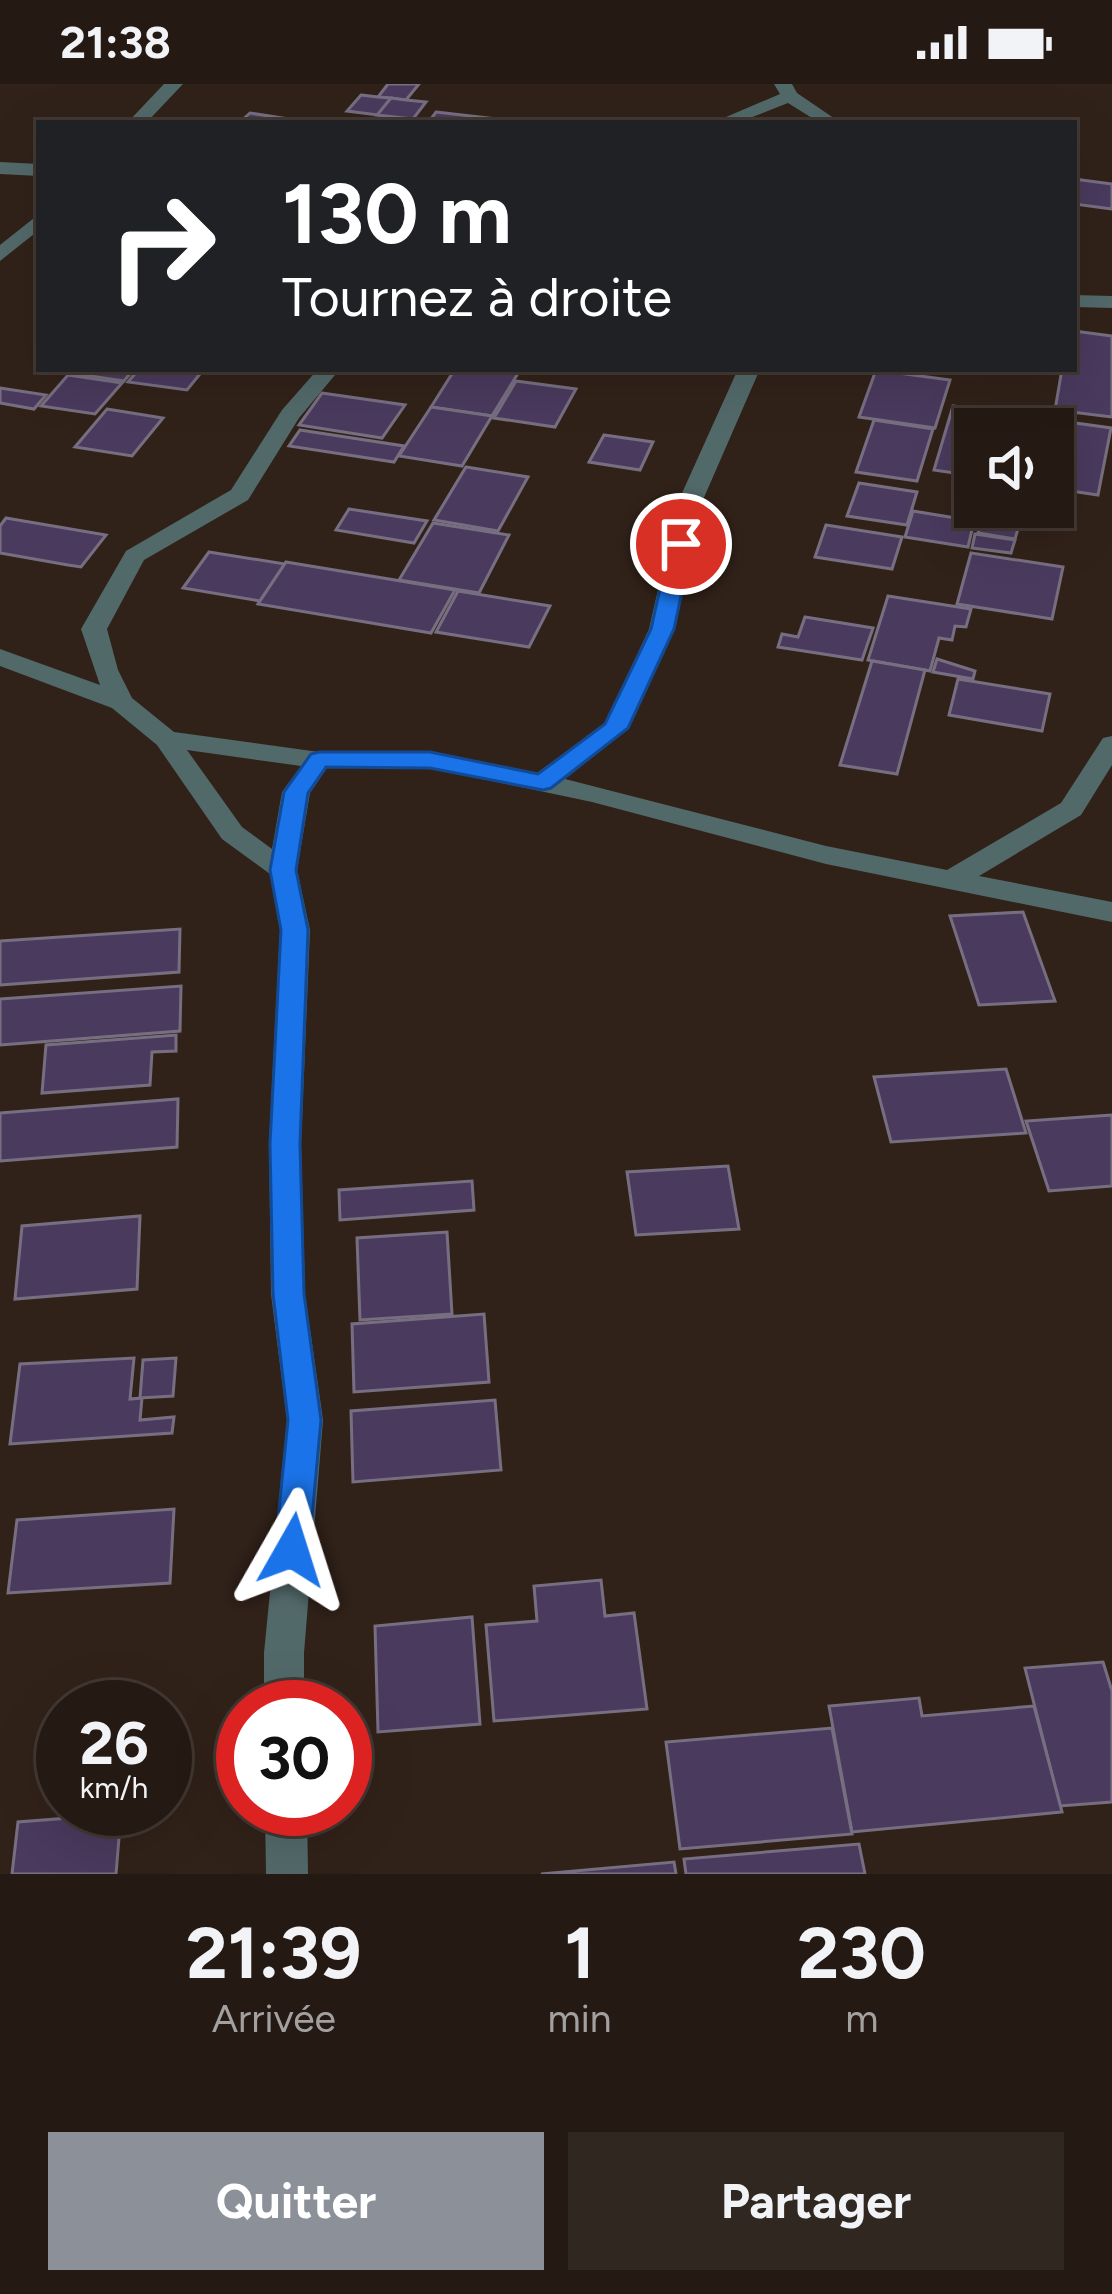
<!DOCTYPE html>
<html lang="fr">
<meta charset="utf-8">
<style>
body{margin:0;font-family:Figtree,sans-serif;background:#312721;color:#f1f3f6;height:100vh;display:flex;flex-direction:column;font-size:45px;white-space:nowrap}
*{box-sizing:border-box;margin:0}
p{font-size:39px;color:#a3a1a0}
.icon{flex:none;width:66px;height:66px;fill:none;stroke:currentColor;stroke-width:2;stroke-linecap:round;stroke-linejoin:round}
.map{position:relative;height:1790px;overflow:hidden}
.drawer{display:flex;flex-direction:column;background:#251a13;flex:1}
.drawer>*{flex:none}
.hud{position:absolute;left:36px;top:36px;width:1041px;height:252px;border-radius:0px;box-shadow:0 12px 48px #0002,0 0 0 3px #423833;background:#202124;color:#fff;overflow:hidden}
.fabs{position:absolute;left:954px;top:324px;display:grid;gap:24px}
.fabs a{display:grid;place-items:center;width:120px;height:120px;border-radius:0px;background:#251a13;box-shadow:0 12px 48px #0002,0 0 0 3px #423833;font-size:60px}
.speed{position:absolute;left:36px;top:1596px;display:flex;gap:24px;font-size:60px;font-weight:700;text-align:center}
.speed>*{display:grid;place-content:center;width:156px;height:156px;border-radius:50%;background:#251a13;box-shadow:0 12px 48px #0002,0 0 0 3px #423833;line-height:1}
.speed small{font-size:30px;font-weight:400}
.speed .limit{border:18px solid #d22;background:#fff;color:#111}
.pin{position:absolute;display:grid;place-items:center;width:102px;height:102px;color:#fff;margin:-51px;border:6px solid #fff;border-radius:50%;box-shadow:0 3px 12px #0007}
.me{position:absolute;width:132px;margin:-66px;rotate:6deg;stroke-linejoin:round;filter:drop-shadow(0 0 9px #0008)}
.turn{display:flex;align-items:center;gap:42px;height:252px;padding:0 48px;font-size:54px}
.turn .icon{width:156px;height:156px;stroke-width:2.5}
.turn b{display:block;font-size:84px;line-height:102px}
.eta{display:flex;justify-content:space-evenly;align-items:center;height:204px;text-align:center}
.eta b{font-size:72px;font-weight:700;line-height:84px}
.primary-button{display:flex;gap:24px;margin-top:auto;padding:24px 48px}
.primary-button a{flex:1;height:138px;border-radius:0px;background:#8c9099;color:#fff;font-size:48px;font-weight:700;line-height:138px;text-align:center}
.primary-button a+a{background:#312721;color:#f1f3f6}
.status{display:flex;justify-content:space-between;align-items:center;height:84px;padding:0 60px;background:#251a13;direction:ltr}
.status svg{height:33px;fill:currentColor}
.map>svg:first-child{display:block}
.building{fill:#4a3a5e;stroke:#776f81;stroke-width:3}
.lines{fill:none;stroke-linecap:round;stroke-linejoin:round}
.minor{fill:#52696a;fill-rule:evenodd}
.route{fill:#1a73e8;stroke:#114b97;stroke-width:3}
</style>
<div class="status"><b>21:38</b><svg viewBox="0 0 49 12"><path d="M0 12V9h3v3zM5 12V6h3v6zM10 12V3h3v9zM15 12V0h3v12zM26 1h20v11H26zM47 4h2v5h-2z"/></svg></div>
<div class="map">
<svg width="1112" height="1790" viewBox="0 0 1112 1790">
<rect width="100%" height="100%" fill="#312219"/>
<g class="building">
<path d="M388 0H419L406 16 378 13Z"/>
<path d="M361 11 378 13 391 14 378 31 347 27Z"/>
<path d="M391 14 406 16 426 18 413 35 377 31Z"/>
<path d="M436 28 524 38 428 39Z"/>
<path d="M250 29 314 39 240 38Z"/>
<path d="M1074 95 1112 100V125L1074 120Z"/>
<path d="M1074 247 1112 252V333L1055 326 1062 285H1074Z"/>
<path d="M74 285H134L124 297 70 289Z"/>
<path d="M139 285H204L187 306 128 298Z"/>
<path d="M455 285H516L520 286 492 332 431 323Z"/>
<path d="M876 286 950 296 935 344 859 333Z"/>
<path d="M68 291 122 299 95 330 41 322Z"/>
<path d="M516 297 576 305 555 343 494 334Z"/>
<path d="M0 304 46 311 34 325 0 319Z"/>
<path d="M322 309 405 321 382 354 299 341Z"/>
<path d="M953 322 1111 344 1098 411 1064 406 1061 416 1053 415V345H975V392L934 386Z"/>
<path d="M431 323 492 332 462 382 399 372Z"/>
<path d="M107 325 163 334 132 372 75 363Z"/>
<path d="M874 336 933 345 917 397 856 388Z"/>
<path d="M300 346 404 362 394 378 289 362Z"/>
<path d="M604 351 653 358 640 386 589 378Z"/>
<path d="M466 383 528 393 498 447 434 436Z"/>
<path d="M859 399 917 408 907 441 847 432Z"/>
<path d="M349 425 427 437 414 459 336 446Z"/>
<path d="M913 427 974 437 968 463 905 453Z"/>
<path d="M6 434 106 451 81 483 68 481 0 469V442Z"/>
<path d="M433 439 509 451 479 509 399 496Z"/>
<path d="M981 439 1018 445 1015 455 978 449Z"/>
<path d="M826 441 902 453 892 485 815 473Z"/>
<path d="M975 450 1015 456 1011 469 972 464Z"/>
<path d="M209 468 285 480 260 517 183 504Z"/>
<path d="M971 469 1063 483 1052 535 957 520Z"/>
<path d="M286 478 455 506 431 549 258 520Z"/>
<path d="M458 507 550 522 529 563 436 548Z"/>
<path d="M888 512 971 525 966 543 955 542 952 556 939 554 930 587 868 576Z"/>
<path d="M805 533 873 544 862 576 778 563 782 550 798 553Z"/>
<path d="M937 575 975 587 973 595 933 588Z"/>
<path d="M872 577 925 586 897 690 840 681Z"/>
<path d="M958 595 1050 610 1042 647 949 631Z"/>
<path d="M1023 828 1055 917 979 921 950 832Z"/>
<path d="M180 845 179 888 0 901V857Z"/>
<path d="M181 902 180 947 0 961V915Z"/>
<path d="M176 951V967L152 968 150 1001 42 1009 46 961Z"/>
<path d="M1006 985 1026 1049 891 1058 874 993Z"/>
<path d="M178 1015 177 1063 0 1077V1029Z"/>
<path d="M1112 1031V1102L1049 1107 1026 1037Z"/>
<path d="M728 1082 739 1145 636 1151 627 1088Z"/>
<path d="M472 1097 474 1126 340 1136 339 1106Z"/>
<path d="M140 1132 137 1205 15 1215 22 1142Z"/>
<path d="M447 1148 452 1230 360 1236 357 1154Z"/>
<path d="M484 1230 489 1298 354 1308 352 1240Z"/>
<path d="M134 1274 130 1315 142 1314 140 1336 174 1333 172 1349 10 1360 20 1280Z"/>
<path d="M176 1274 173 1312 140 1314 143 1276Z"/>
<path d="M495 1316 501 1386 353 1398 351 1327Z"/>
<path d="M174 1425 170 1499 8 1509 17 1436Z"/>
<path d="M601 1496 605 1532 634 1529 647 1625 494 1637 486 1541 537 1537 534 1502Z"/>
<path d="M472 1533 480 1640 378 1648 375 1542Z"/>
<path d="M1103 1578 1112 1607V1718L1060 1722 1025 1584Z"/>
<path d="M919 1614 922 1632 1034 1622 1062 1728 852 1748 829 1622Z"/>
<path d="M832 1644 852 1750 680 1765 666 1658Z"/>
<path d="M121 1730 116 1790H12L18 1738Z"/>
<path d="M859 1760 865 1790H686L684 1775Z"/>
<path d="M674 1778 676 1790H541Z"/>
</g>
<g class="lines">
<g class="minor">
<path d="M164 0H183L146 39H127Z"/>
<path d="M774 0H792L797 9 841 39H820L788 19 737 39H712L780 10Z"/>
<path d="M0 78 39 80V92L0 90Z"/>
<path d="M39 130V146L0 177V161Z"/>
<path d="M1074 211 1112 212V224L1074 223Z"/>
<path d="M318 285H340L299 334 248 416 144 476 107 545 118 586 132 614 174 648 319 668H430L537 689 605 640 649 545 678 418 738 285H760L702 418 675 545 629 644 565 695 826 762 947 786 1061 719 1103 654 1112 652V681L1081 731 979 792 1112 818V838L826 780 592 718 430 684H327L310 709 297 786 310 846 301 1060 305 1210 323 1336 304 1569V1623H264V1569L287 1336 271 1210 269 1060 280 846 270 790 222 755 157 661 112 624 0 582V565L100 601 81 545 126 467 231 406 282 326ZM187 666 301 682 282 708 272 765 242 743Z"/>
<path d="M265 1725H307L308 1790H266Z"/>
</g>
</g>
<path class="route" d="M681 453 692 460 674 545 628 644 551 704 543 706 430 684 326 683 308 709 296 786 308 846 300 1060 304 1210 321 1336 309 1466 304 1477 292 1481 280 1477 275 1466 288 1336 273 1210 270 1060 281 846 270 786 284 708 311 670 319 668H430L538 690 605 640 651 545 670 460Z"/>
</svg>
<div class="fabs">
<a><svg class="icon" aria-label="sound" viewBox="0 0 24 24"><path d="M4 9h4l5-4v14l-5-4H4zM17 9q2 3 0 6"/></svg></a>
</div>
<div class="speed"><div>26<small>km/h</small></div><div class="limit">30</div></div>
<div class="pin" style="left:681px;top:460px;background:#d93025"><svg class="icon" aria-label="arrive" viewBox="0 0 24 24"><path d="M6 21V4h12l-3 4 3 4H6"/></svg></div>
<svg class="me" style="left:292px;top:1466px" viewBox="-20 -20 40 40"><path d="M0-17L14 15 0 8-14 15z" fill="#1a73e8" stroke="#fff" stroke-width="4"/></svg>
<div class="hud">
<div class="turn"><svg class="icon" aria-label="right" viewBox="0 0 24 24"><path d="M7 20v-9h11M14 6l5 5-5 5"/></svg><div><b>130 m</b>Tournez à droite</div></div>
</div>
</div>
<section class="drawer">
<div class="eta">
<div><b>21:39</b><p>Arrivée</p></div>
<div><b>1</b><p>min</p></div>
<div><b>230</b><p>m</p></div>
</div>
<div class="primary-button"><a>Quitter</a><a>Partager</a></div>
</section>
